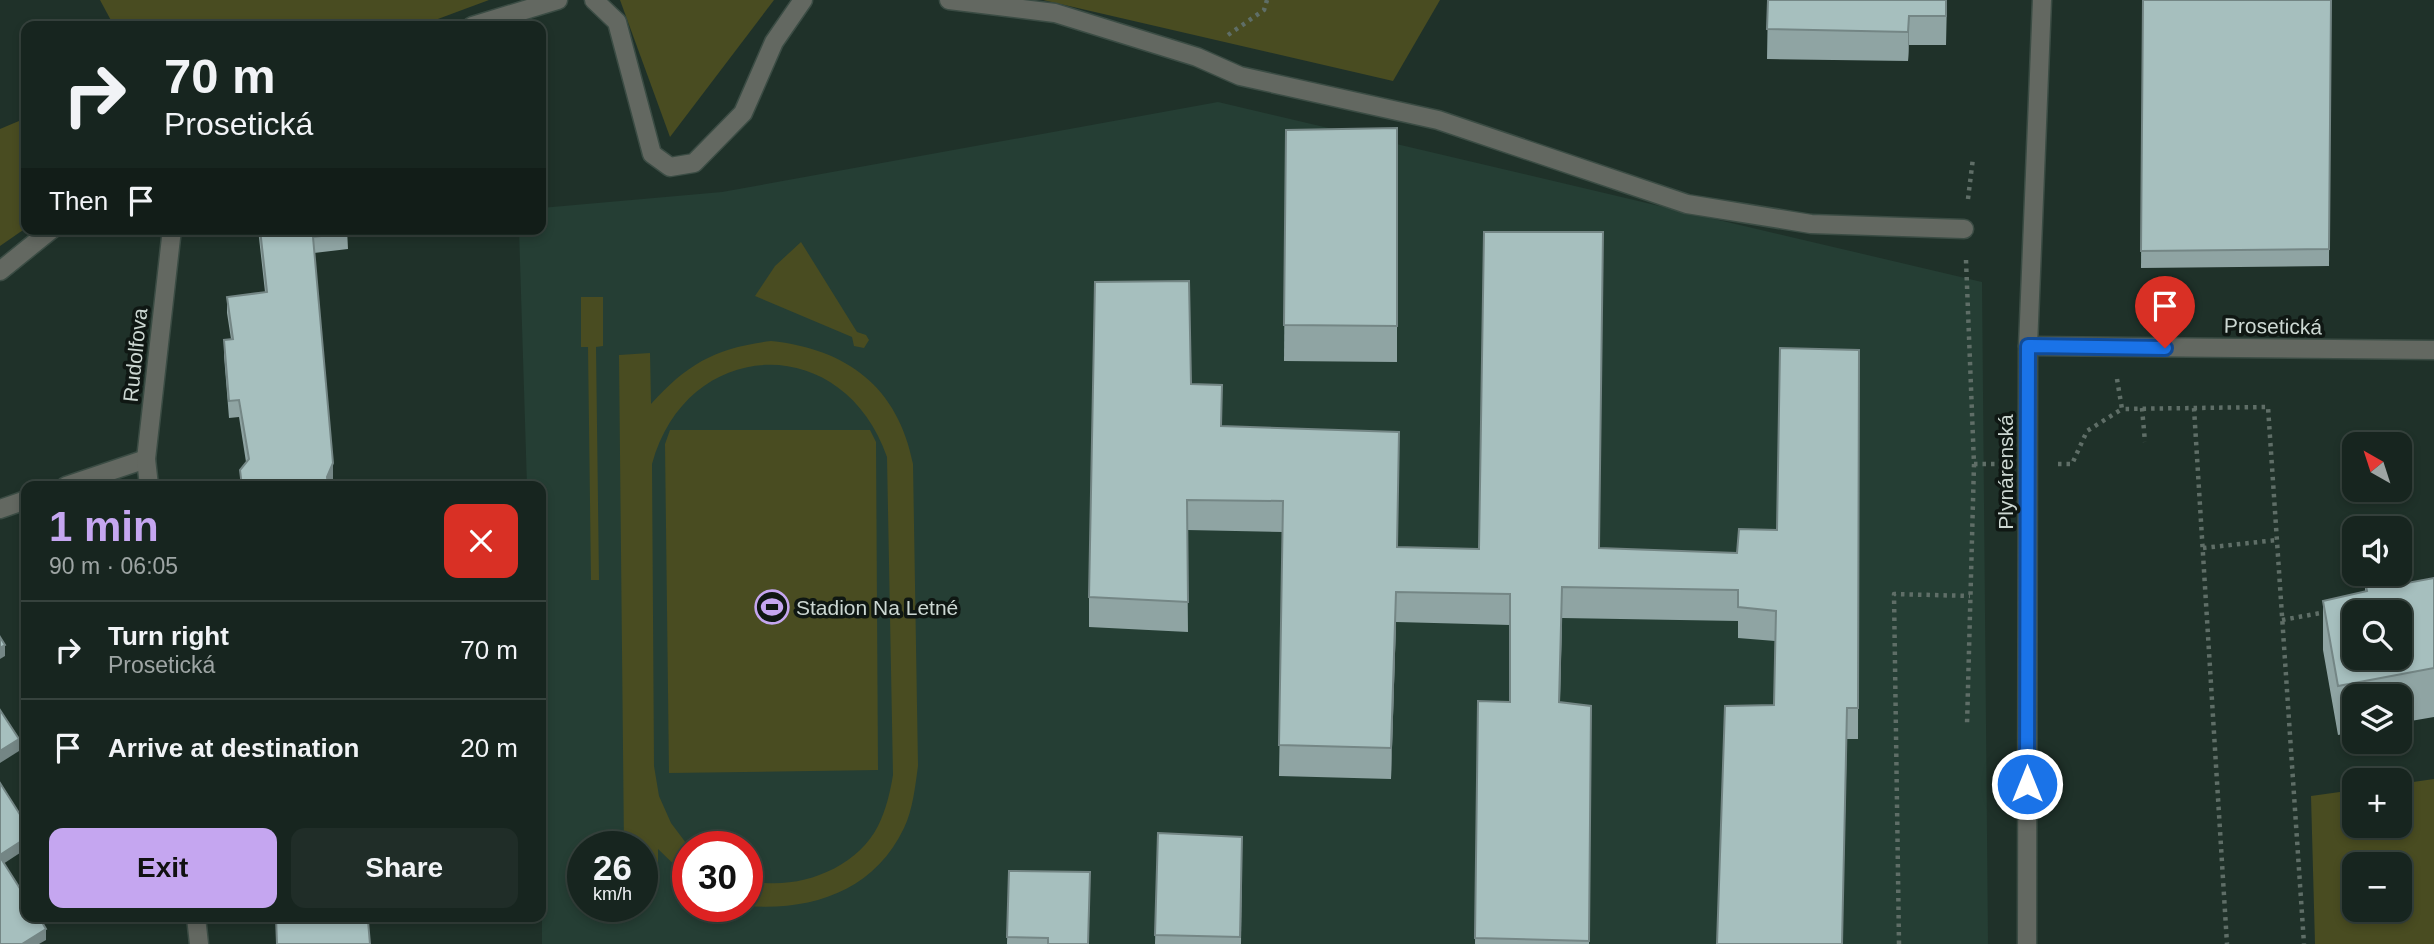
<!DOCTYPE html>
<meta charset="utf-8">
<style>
body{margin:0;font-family:Arial,sans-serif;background:#202d28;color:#f1f3f6;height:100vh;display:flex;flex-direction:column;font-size:26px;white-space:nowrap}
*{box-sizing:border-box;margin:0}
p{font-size:23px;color:#9ea5a4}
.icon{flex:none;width:38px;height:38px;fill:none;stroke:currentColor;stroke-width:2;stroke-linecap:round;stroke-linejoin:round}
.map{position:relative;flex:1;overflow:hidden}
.side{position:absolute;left:21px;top:481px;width:525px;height:441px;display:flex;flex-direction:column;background:#17251f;border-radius:14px;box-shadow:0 4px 10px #0003,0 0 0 2px #36423d}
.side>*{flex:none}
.top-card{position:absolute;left:21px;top:21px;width:525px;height:214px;border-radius:14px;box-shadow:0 4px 10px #0003,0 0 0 2px #36423d;background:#17251f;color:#f1f3f6;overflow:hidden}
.needle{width:46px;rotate:321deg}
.controls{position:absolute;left:2342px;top:432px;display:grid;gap:14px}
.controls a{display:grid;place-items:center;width:70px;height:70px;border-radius:14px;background:#17251f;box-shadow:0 4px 10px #0003,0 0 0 2px #36423d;font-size:35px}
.speed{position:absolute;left:567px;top:831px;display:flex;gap:14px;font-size:35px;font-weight:700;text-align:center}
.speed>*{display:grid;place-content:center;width:91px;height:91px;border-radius:50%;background:#17251f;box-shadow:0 4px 10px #0003,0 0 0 2px #36423d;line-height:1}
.speed small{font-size:18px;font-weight:400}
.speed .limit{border:10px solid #d22;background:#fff;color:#111}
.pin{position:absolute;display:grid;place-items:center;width:60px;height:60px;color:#fff;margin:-72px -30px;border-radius:50% 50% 50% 0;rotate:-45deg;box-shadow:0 0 7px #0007}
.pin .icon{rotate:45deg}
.me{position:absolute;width:77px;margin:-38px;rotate:0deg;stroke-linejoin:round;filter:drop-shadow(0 0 5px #0008)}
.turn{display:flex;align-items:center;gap:24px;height:147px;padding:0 28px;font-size:32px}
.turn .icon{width:91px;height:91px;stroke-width:2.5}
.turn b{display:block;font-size:49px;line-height:60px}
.then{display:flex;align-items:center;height:66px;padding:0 28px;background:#0003;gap:14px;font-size:26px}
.round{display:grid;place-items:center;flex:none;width:74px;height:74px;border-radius:14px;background:#202d28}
.summary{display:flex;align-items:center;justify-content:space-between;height:119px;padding:0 28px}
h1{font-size:42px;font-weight:700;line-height:52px;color:#c5a6f0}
.primary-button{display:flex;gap:14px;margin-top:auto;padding:14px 28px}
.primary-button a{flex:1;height:80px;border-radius:14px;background:#c5a6f0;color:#111;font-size:28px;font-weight:700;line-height:80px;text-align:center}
.primary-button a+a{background:#202d28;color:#f1f3f6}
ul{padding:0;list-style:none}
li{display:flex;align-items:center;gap:21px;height:98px;padding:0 28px;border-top:2px solid #36423d}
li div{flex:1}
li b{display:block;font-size:26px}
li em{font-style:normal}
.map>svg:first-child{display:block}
.built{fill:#253e34;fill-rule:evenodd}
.green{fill:#494c21;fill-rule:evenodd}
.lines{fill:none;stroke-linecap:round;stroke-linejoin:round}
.minor-casing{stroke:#3b4c44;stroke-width:21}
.path{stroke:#5f6e67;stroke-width:4.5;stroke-dasharray:3.5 5;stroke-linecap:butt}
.minor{stroke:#636861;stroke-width:18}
.wall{fill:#8fa4a3}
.shaded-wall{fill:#748685}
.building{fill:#a6bfbe;stroke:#748685;stroke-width:2;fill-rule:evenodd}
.route-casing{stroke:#114b97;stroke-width:18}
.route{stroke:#1a73e8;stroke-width:12}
.labels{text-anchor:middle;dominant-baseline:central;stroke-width:7;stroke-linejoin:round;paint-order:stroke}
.street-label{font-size:21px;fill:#ccd7d2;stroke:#0f1713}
.poi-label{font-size:21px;fill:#ccd7d2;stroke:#0f1713;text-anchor:start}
</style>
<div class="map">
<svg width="2434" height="944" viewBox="0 0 2434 944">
<rect width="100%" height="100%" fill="#1f3129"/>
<path class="built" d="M1218 102 1982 282 1988 944H542L541 486H527L519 229H541V208L722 192ZM583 847H642V906H583ZM688 847H747V906H688Z"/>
<g class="green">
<path d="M100 0H489L419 26H114Z"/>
<path d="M620 0H774L670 137Z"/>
<path d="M1043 0H1440L1393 81Z"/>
<path d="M26 118V228L0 246V129Z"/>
<path d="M801 242 857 332 866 335 869 340 864 348 854 346 852 337 755 296 775 266Z"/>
<path d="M581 297H603V346L596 347 599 580H591L588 347H581Z"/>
<path d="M771 341C847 349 898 387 913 464L918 766C915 787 913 809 904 828 874 891 812 911 747 906V880C793 892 855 871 878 826 886 810 890 793 893 775L887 457C843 330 687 336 652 464L654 766 659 796 671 823 689 847 688 878 658 849V863L642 864V847H624L619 355 650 353 651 404C688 363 716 348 771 341Z"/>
<path d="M670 430H870L876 442 878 770 669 773 665 444Z"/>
<path d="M2434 779V944H2315L2311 796 2354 790V826H2399V784ZM2399 864V910H2354V864Z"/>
</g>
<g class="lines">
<defs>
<g id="minor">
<path d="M594 0 617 22 652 154 670 167 694 163 743 113 774 42 803 0"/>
<path d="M949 0 1055 13 1197 57 1240 76 1438 120 1687 204 1811 224 1964 229"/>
<path d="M472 26 558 0"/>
<path d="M0 271 52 229"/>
<path d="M2028 346 2434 350"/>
<path d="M66 486 146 459"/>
<path d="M149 486 146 459 172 229"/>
<path d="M0 509 26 500"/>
<path d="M196 917 199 944"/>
<path d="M2027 944 2028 346 2042 0"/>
</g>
</defs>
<use href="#minor" class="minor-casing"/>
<g class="path">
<path d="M1228 35 1264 10 1267 0"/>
<path d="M1968 199 1973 158"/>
<path d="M1966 260 1974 464 1967 725"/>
<path d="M2117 379 2122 409 2268 407 2304 944"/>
<path d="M2142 408 2145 442"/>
<path d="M2194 408 2227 944"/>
<path d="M1974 464H1997"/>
<path d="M2058 464H2072L2087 431 2122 409"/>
<path d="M2203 548 2277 540"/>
<path d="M2282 620 2326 612"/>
<path d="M1899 944 1894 594 1970 596"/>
</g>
<use href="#minor" class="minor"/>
</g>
<g class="wall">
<path d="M1768 0H1947L1946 45H1909L1908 61 1767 59Z"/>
<path d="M2143 0H2331L2329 266 2141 268Z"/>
<path d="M1397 128V362L1284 361 1286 130Z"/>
<path d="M258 229H347L348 249 314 253 333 479 330 486H240V470L246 462 239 417 229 418 224 356V340L231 339 227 313V297L265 292Z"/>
<path d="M1859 350 1858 739H1847L1774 705 1775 641 1738 638V621L1562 618 1560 702 1591 706 1589 944H1475L1478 701 1510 702V625L1396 622 1391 779 1279 776 1283 532 1187 530 1188 632 1089 627V597L1191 384 1222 426 1397 547 1479 549 1600 548 1737 553 1777 530Z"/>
<path d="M2434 578V717L2399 723V696H2354V732L2338 735 2323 650V601L2365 592V581L2402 584Z"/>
<path d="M1158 833 1242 866 1241 944H1155Z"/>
<path d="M1009 871 1090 893 1088 944H1007Z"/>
</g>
<g class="shaded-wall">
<path d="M1909 16V45L1908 61V32Z"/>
<path d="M333 463V479L330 486H327V477Z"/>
<path d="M1562 587V618L1559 733V702Z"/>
<path d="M1396 592V622L1391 779V748Z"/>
<path d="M5 645V656L0 659V648Z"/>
<path d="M1847 708V739L1842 944Z"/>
<path d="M19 739V751L0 763V751Z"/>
<path d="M1242 837V866L1240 944Z"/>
<path d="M26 838V849L0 866V855Z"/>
<path d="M46 929V940L39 944H22Z"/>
</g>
<g class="building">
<path d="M1768 0H1946V16H1909L1908 32 1767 29Z"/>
<path d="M2143 0H2331L2329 249 2141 251Z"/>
<path d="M1397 128V326L1284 325 1286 130Z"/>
<path d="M260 229H347L348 233 313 237 333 463 327 477 328 486H242L240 470 249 459 239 400 229 401 224 340 233 339 227 297 267 292Z"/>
<path d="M1484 232H1603L1599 548 1737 553 1739 529 1777 530 1780 348 1859 350 1858 708H1847L1842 944H1717L1725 706 1774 705 1776 611 1738 607V590L1562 587 1559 702 1591 706 1589 941 1475 938 1478 701 1510 702V594L1396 592 1391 748 1279 745 1283 501 1187 500 1188 602 1089 597 1095 282 1189 281 1191 384 1222 385 1221 426 1399 432 1397 547 1479 549Z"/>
<path d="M2398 577 2402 584 2434 578V668L2338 686 2323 601 2367 591 2365 581ZM2354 612H2399V658H2354Z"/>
<path d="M0 637 5 645 0 648Z"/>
<path d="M0 710 19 739 0 751Z"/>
<path d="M0 783 26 824V838L0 855Z"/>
<path d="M1158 833 1242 837 1240 937 1155 935Z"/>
<path d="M0 857 26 898V917H39L46 929 22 944H0Z"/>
<path d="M1009 871 1090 872 1088 944H1048V938L1007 937Z"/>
<path d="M276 917H358V921H368L370 944H277Z"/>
</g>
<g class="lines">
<defs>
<path id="route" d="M2027 784 2028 346 2165 348"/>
</defs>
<use href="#route" class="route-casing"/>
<use href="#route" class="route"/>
</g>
<defs>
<symbol id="stadium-ring" viewBox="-11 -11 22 22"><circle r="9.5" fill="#0f1713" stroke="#c5a6f0" stroke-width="1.5"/><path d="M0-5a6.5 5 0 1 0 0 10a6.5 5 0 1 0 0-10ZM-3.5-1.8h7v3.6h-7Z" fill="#c5a6f0"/></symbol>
</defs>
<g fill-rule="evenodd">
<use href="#stadium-ring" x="753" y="588" width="38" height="38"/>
</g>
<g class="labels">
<g class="street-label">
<text transform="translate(2273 326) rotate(1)">Prosetická</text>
<text transform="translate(135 355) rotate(-84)">Rudolfova</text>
<text transform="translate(2005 472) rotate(-90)">Plynárenská</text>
</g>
<g class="poi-label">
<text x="796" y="607">Stadion Na Letné</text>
</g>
</g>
</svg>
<div class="controls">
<a><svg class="needle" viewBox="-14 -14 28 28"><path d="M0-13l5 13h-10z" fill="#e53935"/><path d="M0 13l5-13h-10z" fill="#9ea5a4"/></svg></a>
<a><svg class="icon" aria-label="sound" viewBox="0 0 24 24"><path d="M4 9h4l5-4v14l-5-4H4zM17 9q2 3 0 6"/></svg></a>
<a><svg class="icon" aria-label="search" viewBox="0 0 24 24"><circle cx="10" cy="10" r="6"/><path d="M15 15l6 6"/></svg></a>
<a><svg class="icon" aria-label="layers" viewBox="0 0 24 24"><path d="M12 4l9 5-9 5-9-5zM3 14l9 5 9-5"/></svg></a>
<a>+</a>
<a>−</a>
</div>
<div class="speed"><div>26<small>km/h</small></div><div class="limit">30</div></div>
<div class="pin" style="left:2165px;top:348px;background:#d93025"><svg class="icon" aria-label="arrive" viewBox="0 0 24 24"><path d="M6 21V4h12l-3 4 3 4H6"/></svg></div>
<svg class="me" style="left:2027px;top:784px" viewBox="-20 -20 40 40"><circle r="17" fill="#1a73e8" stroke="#fff" stroke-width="3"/><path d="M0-11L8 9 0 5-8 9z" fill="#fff"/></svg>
<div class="top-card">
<div class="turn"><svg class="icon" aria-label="right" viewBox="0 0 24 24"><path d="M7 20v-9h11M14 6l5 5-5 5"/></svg><div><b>70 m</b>Prosetická</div></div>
<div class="then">Then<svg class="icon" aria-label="arrive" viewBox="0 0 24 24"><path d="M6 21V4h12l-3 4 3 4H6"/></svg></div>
</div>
<section class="side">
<div class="summary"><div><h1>1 min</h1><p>90 m · 06:05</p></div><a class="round" style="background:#d93025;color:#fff"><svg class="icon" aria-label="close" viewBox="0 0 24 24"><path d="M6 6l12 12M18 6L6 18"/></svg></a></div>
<ul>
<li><svg class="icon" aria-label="right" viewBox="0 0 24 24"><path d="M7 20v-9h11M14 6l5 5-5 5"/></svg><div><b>Turn right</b><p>Prosetická</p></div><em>70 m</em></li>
<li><svg class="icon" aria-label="arrive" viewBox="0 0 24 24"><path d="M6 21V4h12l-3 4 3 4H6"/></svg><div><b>Arrive at destination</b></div><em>20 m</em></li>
</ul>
<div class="primary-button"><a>Exit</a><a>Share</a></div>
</section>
</div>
